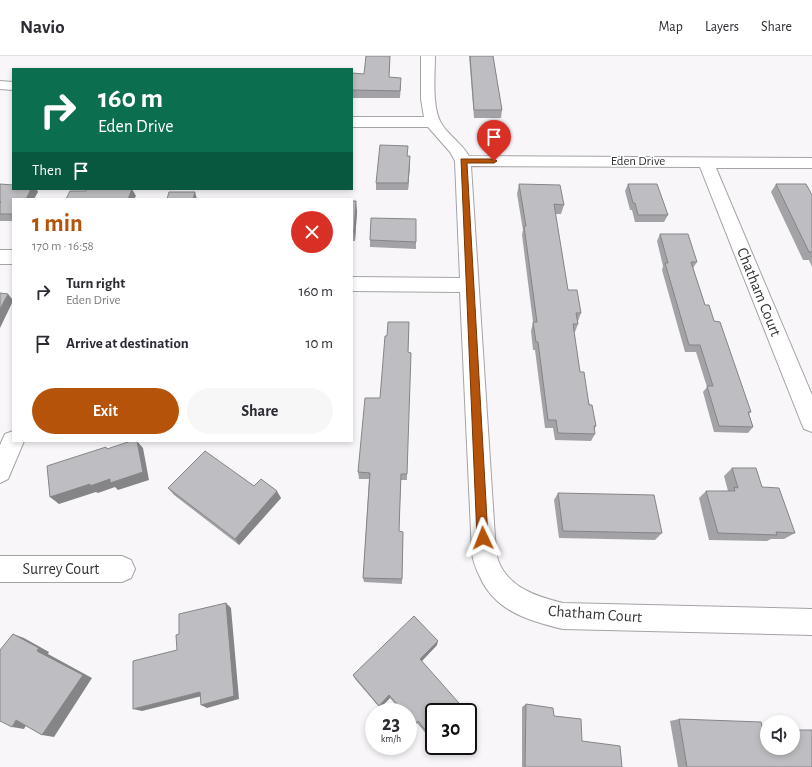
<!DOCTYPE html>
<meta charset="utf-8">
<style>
body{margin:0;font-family:"Alegreya Sans",sans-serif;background:#f7f7f7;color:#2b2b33;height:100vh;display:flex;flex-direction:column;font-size:15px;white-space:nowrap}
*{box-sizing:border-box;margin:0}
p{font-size:13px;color:#7c7c81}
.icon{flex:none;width:22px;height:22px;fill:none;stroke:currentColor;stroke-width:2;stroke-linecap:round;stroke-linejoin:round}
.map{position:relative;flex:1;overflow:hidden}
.drawer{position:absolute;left:12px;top:142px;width:341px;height:244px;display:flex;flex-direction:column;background:#fff;border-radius:0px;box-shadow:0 2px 6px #0003}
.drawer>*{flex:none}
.top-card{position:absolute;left:12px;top:12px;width:341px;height:122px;border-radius:0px;box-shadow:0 2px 6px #0003;background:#0b6e4f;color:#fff;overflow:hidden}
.buttons{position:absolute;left:760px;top:659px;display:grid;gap:8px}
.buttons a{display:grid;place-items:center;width:40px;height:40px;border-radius:50%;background:#fff;box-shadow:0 2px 6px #0003;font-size:20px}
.speed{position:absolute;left:365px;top:647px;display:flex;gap:8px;font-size:20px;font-weight:700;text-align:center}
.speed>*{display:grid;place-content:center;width:52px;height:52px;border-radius:50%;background:#fff;box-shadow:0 2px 6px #0003;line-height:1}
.speed small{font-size:10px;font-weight:400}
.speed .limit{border:2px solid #111;border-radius:6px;background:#fff;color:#111}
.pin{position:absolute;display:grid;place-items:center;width:34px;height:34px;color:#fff;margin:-41px -17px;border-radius:50% 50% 50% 0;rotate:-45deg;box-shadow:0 0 4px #0007}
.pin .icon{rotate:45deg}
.me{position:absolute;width:44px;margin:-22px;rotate:358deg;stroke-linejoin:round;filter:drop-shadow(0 0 3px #0008)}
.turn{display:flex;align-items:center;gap:14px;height:84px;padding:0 20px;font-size:18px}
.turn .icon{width:52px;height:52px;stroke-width:2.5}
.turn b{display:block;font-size:28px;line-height:34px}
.then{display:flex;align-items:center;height:38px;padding:0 20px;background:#0003;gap:8px;font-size:15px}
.round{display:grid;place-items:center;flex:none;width:42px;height:42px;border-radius:21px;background:#f7f7f7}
.headline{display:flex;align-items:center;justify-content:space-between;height:68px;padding:0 20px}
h1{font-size:24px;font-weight:700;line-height:30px;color:#b45309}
.primary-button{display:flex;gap:8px;margin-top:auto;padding:8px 20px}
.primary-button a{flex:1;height:46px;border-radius:24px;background:#b45309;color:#fff;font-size:16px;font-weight:700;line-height:46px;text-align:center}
.primary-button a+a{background:#f7f7f7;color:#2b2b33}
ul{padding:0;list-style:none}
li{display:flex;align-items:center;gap:12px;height:52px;padding:0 20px}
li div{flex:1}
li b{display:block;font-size:15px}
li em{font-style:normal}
header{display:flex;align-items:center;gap:24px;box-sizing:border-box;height:56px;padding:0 20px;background:#fff;border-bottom:1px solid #e1e1e2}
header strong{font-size:19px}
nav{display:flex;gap:22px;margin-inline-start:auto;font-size:14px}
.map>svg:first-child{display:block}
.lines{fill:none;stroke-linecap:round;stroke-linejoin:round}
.minor-casing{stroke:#a5a3a6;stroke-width:2}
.minor{fill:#fff;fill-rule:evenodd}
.wall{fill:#a3a3a7}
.shaded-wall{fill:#858588}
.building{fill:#bebec2;stroke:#858588}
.route{fill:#b45309;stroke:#753606}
.labels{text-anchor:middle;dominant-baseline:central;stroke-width:3;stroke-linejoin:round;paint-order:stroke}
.far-street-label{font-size:13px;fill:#353436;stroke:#fff}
.street-label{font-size:16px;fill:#353436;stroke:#fff}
</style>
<header>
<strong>Navio</strong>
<nav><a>Map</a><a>Layers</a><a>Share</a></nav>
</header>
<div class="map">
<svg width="812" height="711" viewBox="0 0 812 711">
<rect width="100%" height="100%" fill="#f8f6f9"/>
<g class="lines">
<defs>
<g id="minor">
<path d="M421 0H435C435 19 431 54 443 70 451 81 462 88 469 100L812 102V112H716L812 339V376L804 373 801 366 700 111 471 110 495 482C496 489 496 497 498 504 508 532 538 541 563 547L812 553V579L563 573C529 565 495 555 480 521 476 513 473 506 472 497L460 236 352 235V221L460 222 455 105 450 96 428 71H352V61H424L421 43Z"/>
<path d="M0 25 13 26V34L0 33Z"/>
<rect x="0" y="194" width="13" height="14"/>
<path d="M13 375V385H24L8 423 0 427V389L5 378Z"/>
<path d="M0 500H122L131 504 135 513 131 522 122 526H0Z"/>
</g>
</defs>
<use href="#minor" class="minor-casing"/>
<use href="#minor" class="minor"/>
</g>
<g class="wall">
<path d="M366 0H390L389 21 401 29 400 42H352V17L364 18Z"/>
<path d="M469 0H493L502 54 501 62H474Z"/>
<path d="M407 100 410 107 408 134H376V127Z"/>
<path d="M0 128 13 133H36L38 136 13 143V165H0Z"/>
<path d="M519 128 564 149 561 158H555L568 234 581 257 578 265V268L575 276H574L580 316 596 370 594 374 595 378 591 385 555 384 553 372H545L535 294H533L531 275 533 266 522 179 523 174 517 138Z"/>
<path d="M628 128 668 159 664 166H635L632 154H630L625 135Z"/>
<path d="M776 128 812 139V211L809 204H803L771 136Z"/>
<path d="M352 145 357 155 355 185H352Z"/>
<path d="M416 163V193L370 191V184Z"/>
<path d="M660 178 697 206 693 212 705 249 714 265 751 356 749 358 753 371 748 377 714 376 703 336 707 331 696 296H685L662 214 663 210 657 185Z"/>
<path d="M409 274 408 296 407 424H401L399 475 403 476 402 528 364 526 363 522 369 423H359L358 416 380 342 387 280Z"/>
<path d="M732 412 762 431 795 477 784 483H771L767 485 709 484 699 442 706 435H728L724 420Z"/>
<path d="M254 430 281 442 239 489 174 439 168 432Z"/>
<path d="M558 437 662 477 655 484 559 482 554 444Z"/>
<path d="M437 589 422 605 434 656V687L417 667 414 671 408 663V656H402L390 642 380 652 355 623 353 619Z"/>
<path d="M526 648 554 660 582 685 622 711H522V651Z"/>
<path d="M679 663 763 674 812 711H678L670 665Z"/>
</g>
<g class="shaded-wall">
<path d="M410 100V107L408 134V127Z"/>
<path d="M31 133H36L38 136 34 143H26Z"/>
<path d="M132 133 136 140 134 143H128Z"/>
<path d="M195 136 197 143H193Z"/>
<path d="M356 145 357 155 355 185 354 175Z"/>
<path d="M8 238 13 244V245L0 272V253Z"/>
<path d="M137 385 143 392 149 424 118 434 115 431 98 437 96 436 59 448 50 441Z"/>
<path d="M277 435 281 442 239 489 235 483Z"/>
<path d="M226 547 231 552 239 643 207 652 201 649Z"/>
<path d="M13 578 24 582 49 596 48 598 92 622 54 681 42 679 37 595Z"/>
<path d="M438 585 437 589 420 607V603Z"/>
<path d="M200 636 206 639 142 655 133 653Z"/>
<path d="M389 639 390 642 380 652 379 650Z"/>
<path d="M16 664 28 666 24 673 12 671Z"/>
</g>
<g class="building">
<path d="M366 0H390L389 21 401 22 400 35 352 34V17L364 18Z"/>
<path d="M470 0H493L502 54H474Z"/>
<path d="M380 89 408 90 407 100H410L408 127H376Z"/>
<path d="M0 128 13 129V133H31L26 143H13V158H0V147L1 146H0Z"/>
<path d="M519 128 560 129 564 149 554 148 568 234H577L581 257H576L578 268H573L580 316H584L589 349H592L596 370H594L595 378 558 377 556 364H548L538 286H536L533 266H537L524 170H526Z"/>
<path d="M628 128H657L668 159H638L635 147H633Z"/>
<path d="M776 128H806L812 139V196H809Z"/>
<path d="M87 133H132L128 143H66L70 135H86Z"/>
<path d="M169 136H195L193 143H167Z"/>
<path d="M352 145H356L354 175H352Z"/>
<path d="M371 162 416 163V186L370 184Z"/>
<path d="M660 178H688L697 206H691L705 249H709L714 265 720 266 751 356H748L753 371 719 370 707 330H713L700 289H689L665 207H668Z"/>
<path d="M0 237 8 238 0 253Z"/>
<path d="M388 266H409L408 296 411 297 407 418H401L399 475 403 476 402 523 363 522 370 417 358 416 365 342H380L385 280H387Z"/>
<path d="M131 385H137L143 416 110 427V423L90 430V428L50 441 47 410 106 391 107 393Z"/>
<path d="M205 395 254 430 261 423 277 435 235 483 168 432Z"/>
<path d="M732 412H756L762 431 779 432 795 477 776 476 777 479 718 477 706 435H735L734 431 738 432Z"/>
<path d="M558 437 654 439 662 477 563 475Z"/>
<path d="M226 547 234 640 201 649 200 636 133 653V605L177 594 176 579 179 578V558Z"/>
<path d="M414 560 438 585 420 603 466 655V656H434V685L418 665 414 669 408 661V656H404L389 639 379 650 353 619Z"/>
<path d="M13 578 39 592 37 595 83 619 42 679 16 664 12 671 0 665V594Z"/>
<path d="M526 648 553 652 554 660 581 663 582 685 620 690 622 711H525Z"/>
<path d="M679 663 761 666 763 674H767V692H793V674H812V711H687Z"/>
</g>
<path class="route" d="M461 103H494L497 105 494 107H467L488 482 486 485 483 487 479 485 477 482Z"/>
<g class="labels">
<g class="far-street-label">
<text x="638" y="105">Eden Drive</text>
</g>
<g class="street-label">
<text transform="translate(759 236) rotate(68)">Chatham Court</text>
<text x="61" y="513">Surrey Court</text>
<text transform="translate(595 558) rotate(4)">Chatham Court</text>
</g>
</g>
</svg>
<div class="buttons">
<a><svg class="icon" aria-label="sound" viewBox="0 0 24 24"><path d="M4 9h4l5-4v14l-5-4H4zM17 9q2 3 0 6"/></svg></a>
</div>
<div class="speed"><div>23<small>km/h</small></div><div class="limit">30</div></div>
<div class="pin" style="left:494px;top:105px;background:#d93025"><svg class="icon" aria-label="arrive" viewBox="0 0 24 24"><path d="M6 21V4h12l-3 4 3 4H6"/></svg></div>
<svg class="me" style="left:483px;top:482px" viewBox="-20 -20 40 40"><path d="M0-17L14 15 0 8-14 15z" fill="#b45309" stroke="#fff" stroke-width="4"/></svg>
<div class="top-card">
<div class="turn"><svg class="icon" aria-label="right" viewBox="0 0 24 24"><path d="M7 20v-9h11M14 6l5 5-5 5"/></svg><div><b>160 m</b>Eden Drive</div></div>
<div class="then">Then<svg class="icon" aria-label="arrive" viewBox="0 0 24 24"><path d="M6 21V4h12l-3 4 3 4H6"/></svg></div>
</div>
<section class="drawer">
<div class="headline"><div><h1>1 min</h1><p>170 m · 16:58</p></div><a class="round" style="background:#d93025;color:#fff"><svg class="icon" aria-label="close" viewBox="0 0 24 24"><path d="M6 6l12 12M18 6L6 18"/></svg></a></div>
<ul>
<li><svg class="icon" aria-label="right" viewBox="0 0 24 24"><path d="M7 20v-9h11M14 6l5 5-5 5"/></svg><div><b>Turn right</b><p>Eden Drive</p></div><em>160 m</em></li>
<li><svg class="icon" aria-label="arrive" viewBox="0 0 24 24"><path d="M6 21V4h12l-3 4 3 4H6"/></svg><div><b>Arrive at destination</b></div><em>10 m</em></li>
</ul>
<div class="primary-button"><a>Exit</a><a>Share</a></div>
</section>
</div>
